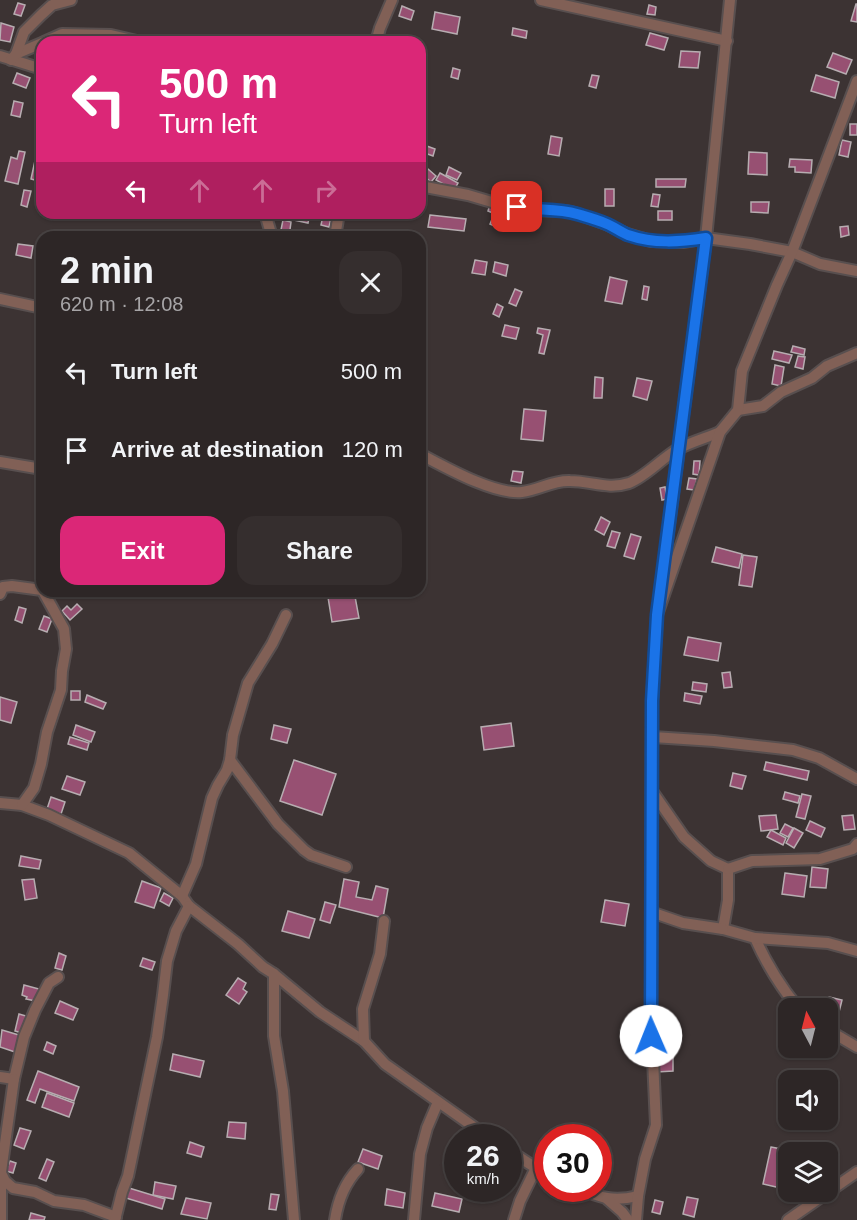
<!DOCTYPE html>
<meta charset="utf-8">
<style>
body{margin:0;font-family:Arial,sans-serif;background:#352e2e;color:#f1f3f6;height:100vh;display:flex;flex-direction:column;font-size:22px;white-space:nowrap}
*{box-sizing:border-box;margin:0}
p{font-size:20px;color:#a7a5a7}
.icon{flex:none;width:33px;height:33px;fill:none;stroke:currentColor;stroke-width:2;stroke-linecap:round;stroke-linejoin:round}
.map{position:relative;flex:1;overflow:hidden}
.sheet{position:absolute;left:36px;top:231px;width:390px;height:366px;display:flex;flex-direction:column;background:#2d2626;border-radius:18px;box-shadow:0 2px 4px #0004,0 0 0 2px #484343}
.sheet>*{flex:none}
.top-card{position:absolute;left:36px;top:36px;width:390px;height:183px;border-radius:18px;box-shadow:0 2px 4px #0004,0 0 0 2px #484343;background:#db2777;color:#fff;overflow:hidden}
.needle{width:39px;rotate:353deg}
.buttons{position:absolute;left:778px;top:998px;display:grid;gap:12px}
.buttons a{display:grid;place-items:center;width:60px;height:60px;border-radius:12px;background:#2d2626;box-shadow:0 2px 4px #0004,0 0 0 2px #484343;font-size:30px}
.speed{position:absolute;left:444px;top:1124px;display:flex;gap:12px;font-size:30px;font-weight:700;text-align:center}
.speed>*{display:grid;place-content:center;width:78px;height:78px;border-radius:50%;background:#2d2626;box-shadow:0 2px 4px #0004,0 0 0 2px #484343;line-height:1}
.speed small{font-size:15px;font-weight:400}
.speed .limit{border:9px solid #d22;background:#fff;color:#111}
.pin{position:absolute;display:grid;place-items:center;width:51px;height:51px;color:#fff;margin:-26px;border-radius:12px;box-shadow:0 3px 9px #0006}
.me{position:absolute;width:66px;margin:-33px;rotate:359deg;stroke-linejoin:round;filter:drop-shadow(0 0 4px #0008)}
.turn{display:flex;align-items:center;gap:21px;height:126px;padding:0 24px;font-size:27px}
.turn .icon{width:78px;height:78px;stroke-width:2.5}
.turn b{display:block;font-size:42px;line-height:51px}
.lanes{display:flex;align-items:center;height:57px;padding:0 24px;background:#0003;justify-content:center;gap:30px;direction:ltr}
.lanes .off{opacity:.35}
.round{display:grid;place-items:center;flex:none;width:63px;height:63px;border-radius:18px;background:#352e2e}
.summary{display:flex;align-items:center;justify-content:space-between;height:102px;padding:0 24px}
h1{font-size:36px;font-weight:800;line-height:45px}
.cta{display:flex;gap:12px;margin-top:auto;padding:12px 24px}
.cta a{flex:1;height:69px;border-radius:18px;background:#db2777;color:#fff;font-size:24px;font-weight:800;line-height:69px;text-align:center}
.cta a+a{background:#352e2e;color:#f1f3f6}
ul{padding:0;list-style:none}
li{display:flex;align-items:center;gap:18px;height:78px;padding:0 24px}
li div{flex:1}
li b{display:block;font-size:22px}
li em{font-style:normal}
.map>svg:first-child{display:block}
.building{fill:#975072;stroke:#b7adb1;stroke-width:1.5}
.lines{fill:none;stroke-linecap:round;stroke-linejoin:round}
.street-casing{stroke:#584f4f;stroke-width:14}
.street{stroke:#816056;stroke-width:10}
.route-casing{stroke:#114b97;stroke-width:15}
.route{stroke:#1a73e8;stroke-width:10}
</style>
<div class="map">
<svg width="857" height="1220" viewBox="0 0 857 1220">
<rect width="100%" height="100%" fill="#3c3333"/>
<g class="building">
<path d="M18 3 25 5 21 16 14 14Z"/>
<path d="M856 4H857V22L851 21Z"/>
<path d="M649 5 656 7 655 15 647 14Z"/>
<path d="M402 6 414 11 411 20 399 16Z"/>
<path d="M435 12 460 17 457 34 432 29Z"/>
<path d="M1 23 14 27 10 42 0 40Z"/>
<path d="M513 28 527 31 526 38 512 35Z"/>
<path d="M650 33 668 38 664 50 646 45Z"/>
<path d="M681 51 700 52 698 68 679 67Z"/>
<path d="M833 53 852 60 846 74 827 67Z"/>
<path d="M453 68 460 70 458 79 451 77Z"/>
<path d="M17 73 30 78 26 88 13 83Z"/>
<path d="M592 75 599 76 596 88 589 86Z"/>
<path d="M816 75 839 82 835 98 811 91Z"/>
<path d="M14 101 23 103 20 117 11 115Z"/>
<rect x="850" y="124" width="7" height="11"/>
<path d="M551 136 562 138 559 156 548 154Z"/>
<path d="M842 140 851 142 848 157 839 155Z"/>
<path d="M424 145 435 149 433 156 422 152Z"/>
<path d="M19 151 25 152 18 184 5 181 11 157 17 159Z"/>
<path d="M749 152 767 153V175L748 174Z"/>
<path d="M36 156 42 157V182L31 179Z"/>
<path d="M790 159 812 160 811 173 795 172V167H789Z"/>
<path d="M449 167 461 173 457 180 446 175Z"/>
<path d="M428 169 436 176 431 182 423 175Z"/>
<path d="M440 173 458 183 454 190 436 180Z"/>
<path d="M656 179H686L685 187H656Z"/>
<rect x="605" y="189" width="9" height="17"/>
<path d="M24 190 31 191 27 207 21 205Z"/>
<path d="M653 194 660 195 658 207 651 206Z"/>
<path d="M751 202H769L768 213 751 212Z"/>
<path d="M490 204 506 209 503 217 488 211Z"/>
<rect x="658" y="211" width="14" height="9"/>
<path d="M285 213H310L308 223 284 218Z"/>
<path d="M430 215 466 219 464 231 428 227Z"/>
<path d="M323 216 331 218 329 227 321 225Z"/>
<path d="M493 217 505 221 502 229 490 224Z"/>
<path d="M283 220 291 222 289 237 280 235Z"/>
<path d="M848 226 849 235 841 237 840 227Z"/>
<path d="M18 244 33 246 31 258 16 255Z"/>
<path d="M475 260 487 262 485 275 472 273Z"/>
<path d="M495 262 508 265 506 276 493 272Z"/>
<path d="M610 277 627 281 622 304 605 301Z"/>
<path d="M644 286 649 287 647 300 642 299Z"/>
<path d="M515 289 522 292 516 306 509 303Z"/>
<path d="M497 304 503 307 499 317 493 314Z"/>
<path d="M505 325 519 328 516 339 502 336Z"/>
<path d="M538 328 550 330 544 354 539 353 543 335 537 333Z"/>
<path d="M793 346 805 349 804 355 791 352Z"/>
<path d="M774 351 792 355 789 363 772 359Z"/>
<path d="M798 356 805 357 803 369 795 367Z"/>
<path d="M775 365 784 367 781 386 772 384Z"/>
<path d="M595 377 603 378 602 398H594Z"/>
<path d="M637 378 652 381 647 400 633 396Z"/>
<path d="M524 409 546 411 543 441 521 439Z"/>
<path d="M694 461H700L699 475 693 474Z"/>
<path d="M513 471 523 472 521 483 511 481Z"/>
<path d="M689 478 697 479 694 490 687 489Z"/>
<path d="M665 487 667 499 662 500 660 488Z"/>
<path d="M601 517 610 522 604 535 595 530Z"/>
<path d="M612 531 620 533 615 548 607 546Z"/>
<path d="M631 534 641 537 634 559 624 556Z"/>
<path d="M716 547 742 554 739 568 712 562Z"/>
<path d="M743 555 757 557 752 587 739 585Z"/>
<path d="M327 591H354L359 618 332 622Z"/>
<path d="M77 604 82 609 70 620 62 611 67 606 71 610Z"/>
<path d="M19 607 26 609 22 623 15 620Z"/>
<path d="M44 616 52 619 47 632 39 629Z"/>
<path d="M688 637 721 643 718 661 684 655Z"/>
<path d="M730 672 732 687 724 688 722 673Z"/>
<path d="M693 682 707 684 706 692 692 690Z"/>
<rect x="71" y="691" width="9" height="9"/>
<path d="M685 693 702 696 700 704 684 701Z"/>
<path d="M87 695 106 703 103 709 85 702Z"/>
<path d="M0 697 17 702 11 723 0 720Z"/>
<path d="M511 723 514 746 484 750 481 727Z"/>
<path d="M76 725 95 732 91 742 73 735Z"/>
<path d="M274 725 291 729 287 743 271 739Z"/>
<path d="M70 737 89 743 87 750 68 744Z"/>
<path d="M294 760 336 774 322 815 280 801Z"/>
<path d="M766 762 809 771 807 780 764 770Z"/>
<path d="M733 773 746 776 742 789 730 786Z"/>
<path d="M67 776 85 782 80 795 62 789Z"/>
<path d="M785 792 800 796 798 803 783 799Z"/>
<path d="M802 794 811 796 805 819 796 817Z"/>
<path d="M51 797 65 802 61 814 47 809Z"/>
<path d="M776 815 778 829 761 831 759 816Z"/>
<path d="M853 815 855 829 844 830 842 816Z"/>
<path d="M810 821 825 828 821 837 806 830Z"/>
<path d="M785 824 793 828 788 837 780 833Z"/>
<path d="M794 828 803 833 794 848 786 843Z"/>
<path d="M771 830 786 838 783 845 767 837Z"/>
<path d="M21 856 41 860 39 869 19 866Z"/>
<path d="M812 867 828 869 826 888 810 887Z"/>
<path d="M785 873 807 876 804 897 782 894Z"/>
<path d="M34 879 37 898 25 900 22 880Z"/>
<path d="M344 879 359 882 356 897 372 900 376 886 388 889 383 918 339 907Z"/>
<path d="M142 881 161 888 154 908 135 902Z"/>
<path d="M164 893 173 898 169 906 160 901Z"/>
<path d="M605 900 629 904 625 926 601 922Z"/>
<path d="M325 902 336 905 330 923 320 920Z"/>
<path d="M288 911 315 919 309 938 282 931Z"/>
<path d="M59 953 66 956 62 970 55 968Z"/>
<path d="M143 958 155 962 152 970 140 966Z"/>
<path d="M238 978 246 983 243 989 247 992 239 1004 226 995Z"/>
<path d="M24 985 39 989 36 1001 26 999 27 997 22 995Z"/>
<path d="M829 997 842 1000 838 1016 828 1014V1008H826Z"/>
<path d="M60 1001 78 1009 73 1020 55 1013Z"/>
<path d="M19 1014 26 1016 22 1033 15 1031Z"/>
<path d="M2 1030 19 1035 15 1052 0 1047Z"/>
<path d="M47 1042 56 1046 53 1054 44 1050Z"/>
<path d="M173 1054 204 1061 200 1077 170 1070Z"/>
<path d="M673 1054V1071L657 1072V1055Z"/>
<path d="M38 1071 79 1087 74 1101 40 1089 35 1103 27 1100Z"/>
<path d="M47 1093 74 1103 69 1117 42 1107Z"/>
<path d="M229 1122 246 1123 245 1139 227 1137Z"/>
<path d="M20 1128 31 1131 24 1149 14 1145Z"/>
<path d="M190 1142 204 1147 201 1157 187 1153Z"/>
<path d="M771 1147 792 1151 789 1152V1168L785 1189 763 1184Z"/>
<path d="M363 1149 382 1156 378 1169 358 1162Z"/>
<path d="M47 1159 54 1162 46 1181 39 1178Z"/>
<path d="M10 1161 16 1163 13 1173 6 1171Z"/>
<path d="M155 1182 176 1186 173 1199 153 1195Z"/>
<path d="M129 1188 165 1199 162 1209 126 1198Z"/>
<path d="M387 1189 405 1193 403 1208 385 1205Z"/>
<path d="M435 1193 462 1199 459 1212 432 1206Z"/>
<path d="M271 1194 279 1195 276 1210 269 1209Z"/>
<path d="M687 1197 698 1199 694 1217 683 1214Z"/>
<path d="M186 1198 211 1203 207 1219 181 1214Z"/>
<path d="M655 1200 663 1202 660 1214 652 1212Z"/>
<path d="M31 1213 45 1217 44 1220H29Z"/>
</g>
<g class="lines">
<defs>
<g id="street">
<path d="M541 0 727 41"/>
<path d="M44 42 62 34 111 35 141 42"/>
<path d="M376 42 380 28 392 0"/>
<path d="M16 54 42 43"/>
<path d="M0 56 42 69"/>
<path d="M11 60 16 54 24 32 41 15 52 5 71 0"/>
<path d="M420 186 468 195 502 205 531 210 566 211 575 213 606 224 627 234 651 241 683 242 706 238 750 244 792 252 820 264 857 271"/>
<path d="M265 213 272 237"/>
<path d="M335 237 339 213"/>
<path d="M0 299 42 308"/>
<path d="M738 410 763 406 781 392 812 378 827 366 857 353"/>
<path d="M420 454C445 467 494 495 522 492 539 490 553 480 570 481 591 481 608 490 629 483 645 477 662 458 678 449 691 442 706 438 720 432"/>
<path d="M0 462 42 469"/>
<path d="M0 594 3 587 12 586 42 590"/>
<path d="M660 594 706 238 730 0"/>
<path d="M653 737 714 741 793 750 819 758 857 779"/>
<path d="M230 760 233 735 248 683 272 644 286 615"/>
<path d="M652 791 684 837 711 861 728 869V900L723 929 755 938C766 963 780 986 798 1008"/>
<path d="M0 803 22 805 49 815 129 853 182 896 189 906 238 944 263 967 274 974 320 1012 364 1041 385 1064 488 1137"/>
<path d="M22 805 34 788 41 764 47 732 61 690 62 671 66 649 64 629 43 591"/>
<path d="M728 869 752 861 820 859 853 849 857 844"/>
<path d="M182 896 196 864 212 798 218 785 227 770 230 760 278 824 304 850 311 855 346 867"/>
<path d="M651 912 683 923 723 929"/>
<path d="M755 938 828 943 857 951"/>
<path d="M274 974V1036L283 1091 294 1220"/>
<path d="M828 1030 857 1047"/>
<path d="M364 1041 363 1009 380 954 384 921"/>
<path d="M0 1077 14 1079 24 1037 35 1010 49 983 58 977"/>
<path d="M508 1150 536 1168 548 1173"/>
<path d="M2 1175 5 1181 13 1188 35 1192 54 1201 84 1205 116 1217"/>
<path d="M578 1188C600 1198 614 1202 638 1196"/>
<path d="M607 1199 622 1212 628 1220"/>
<path d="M1 1220V1172L14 1079"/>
<path d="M115 1220 122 1192 128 1176 157 1037 163 995 167 961 176 931 189 906"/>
<path d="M335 1220C338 1200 344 1184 358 1169"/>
<path d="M414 1220 420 1154 427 1128 438 1102"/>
<path d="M514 1220 520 1201 536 1168"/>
<path d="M636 1220 638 1196 645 1159 656 1125 651 1015 652 701 657 615 720 432 738 410 742 371 777 285 792 252 857 81"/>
<path d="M788 1220 857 1172"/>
</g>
</defs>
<use href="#street" class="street-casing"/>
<use href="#street" class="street"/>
</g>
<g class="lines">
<defs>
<path id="route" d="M517 207C536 211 557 208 577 214 587 217 598 220 607 224 614 227 621 232 628 235 654 244 680 242 706 238L657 615 652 701 651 1036"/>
</defs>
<use href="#route" class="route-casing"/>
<use href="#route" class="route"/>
</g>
</svg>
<div class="buttons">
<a><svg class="needle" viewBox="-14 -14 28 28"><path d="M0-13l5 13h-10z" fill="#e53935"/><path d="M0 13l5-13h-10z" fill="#a7a5a7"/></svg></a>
<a><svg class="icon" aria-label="sound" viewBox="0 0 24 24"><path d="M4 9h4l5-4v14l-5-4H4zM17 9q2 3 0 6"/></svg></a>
<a><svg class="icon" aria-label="layers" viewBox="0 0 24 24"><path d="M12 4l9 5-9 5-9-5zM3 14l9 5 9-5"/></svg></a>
</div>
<div class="speed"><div>26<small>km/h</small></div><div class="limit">30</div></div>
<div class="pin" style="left:517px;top:207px;background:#d93025"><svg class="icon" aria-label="arrive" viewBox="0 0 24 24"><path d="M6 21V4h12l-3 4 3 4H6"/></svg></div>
<svg class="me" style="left:651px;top:1036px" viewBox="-20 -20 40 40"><circle r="19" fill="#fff"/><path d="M0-13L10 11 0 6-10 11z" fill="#1a73e8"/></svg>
<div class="top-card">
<div class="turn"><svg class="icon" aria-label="left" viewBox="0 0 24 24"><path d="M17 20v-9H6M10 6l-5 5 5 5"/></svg><div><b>500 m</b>Turn left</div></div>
<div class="lanes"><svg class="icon" aria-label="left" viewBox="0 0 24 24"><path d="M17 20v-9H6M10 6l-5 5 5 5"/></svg><svg class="icon off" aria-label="ahead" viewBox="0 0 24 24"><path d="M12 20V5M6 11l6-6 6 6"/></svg><svg class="icon off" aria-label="ahead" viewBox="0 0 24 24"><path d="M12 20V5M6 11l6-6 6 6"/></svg><svg class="icon off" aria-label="right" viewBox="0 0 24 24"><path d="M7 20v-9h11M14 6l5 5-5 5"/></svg></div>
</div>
<section class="sheet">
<div class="summary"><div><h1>2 min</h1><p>620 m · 12:08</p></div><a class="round"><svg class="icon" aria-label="close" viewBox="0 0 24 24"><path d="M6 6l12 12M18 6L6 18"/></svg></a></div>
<ul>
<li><svg class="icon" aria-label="left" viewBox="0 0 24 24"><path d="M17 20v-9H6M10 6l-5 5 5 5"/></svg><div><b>Turn left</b></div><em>500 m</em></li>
<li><svg class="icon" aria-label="arrive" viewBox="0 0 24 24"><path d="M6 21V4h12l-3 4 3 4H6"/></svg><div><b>Arrive at destination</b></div><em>120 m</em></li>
</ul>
<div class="cta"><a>Exit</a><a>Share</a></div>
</section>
</div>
